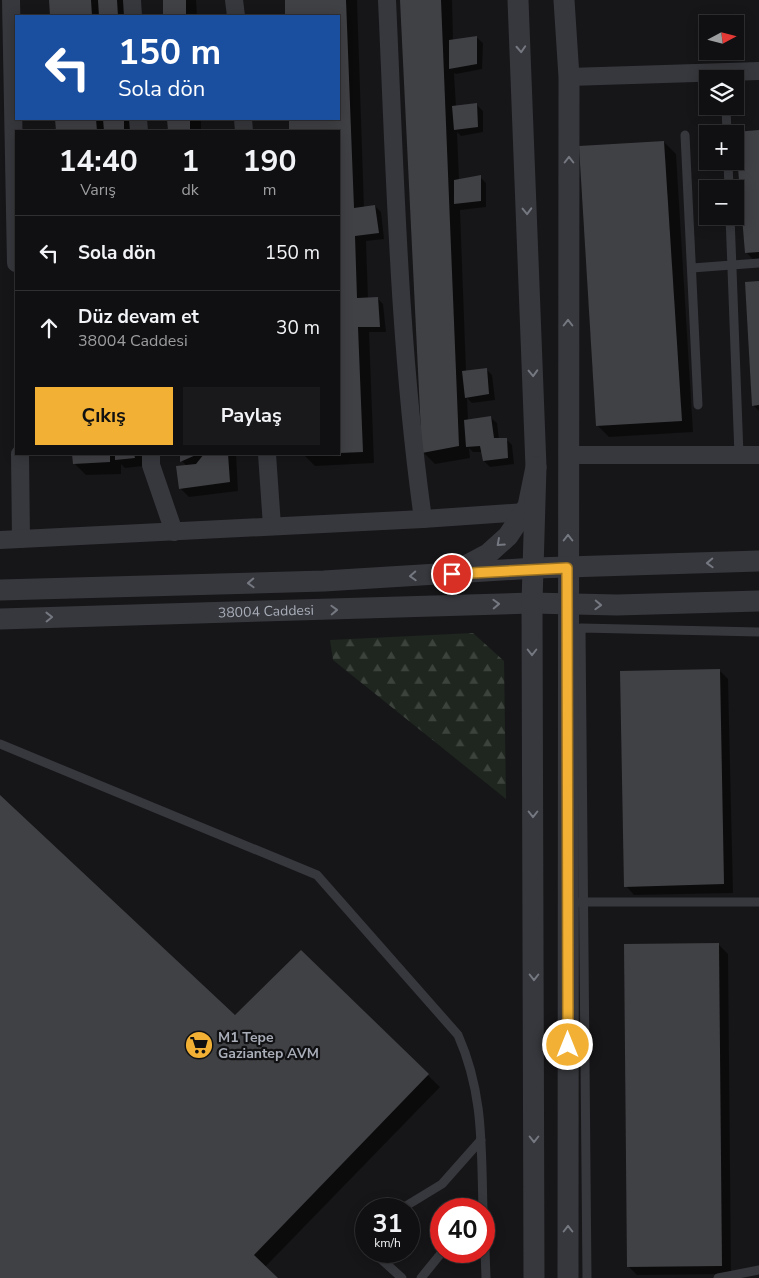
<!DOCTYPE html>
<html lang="tr">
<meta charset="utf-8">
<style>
body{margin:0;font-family:"Nunito Sans",sans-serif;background:#19191b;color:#f1f3f6;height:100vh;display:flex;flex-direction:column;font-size:19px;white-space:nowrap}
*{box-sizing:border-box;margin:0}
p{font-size:16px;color:#9c9d9f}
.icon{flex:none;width:28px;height:28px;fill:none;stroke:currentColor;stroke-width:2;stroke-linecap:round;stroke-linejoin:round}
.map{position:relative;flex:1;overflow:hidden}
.panel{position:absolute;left:15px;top:130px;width:325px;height:325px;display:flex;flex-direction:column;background:#101012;border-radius:0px;box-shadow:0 2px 12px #0003,0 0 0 1px #303032}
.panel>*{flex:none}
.banner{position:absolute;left:15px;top:15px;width:325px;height:105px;border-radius:0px;box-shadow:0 2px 12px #0003,0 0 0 1px #303032;background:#1a4fa0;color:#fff;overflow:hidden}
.needle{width:32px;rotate:83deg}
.tools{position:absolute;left:699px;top:15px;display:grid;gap:10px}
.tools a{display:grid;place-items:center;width:45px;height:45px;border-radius:0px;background:#101012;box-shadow:0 2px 12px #0003,0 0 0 1px #303032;font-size:25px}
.speed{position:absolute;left:355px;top:1198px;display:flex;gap:10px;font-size:25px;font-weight:700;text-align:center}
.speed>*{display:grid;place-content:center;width:65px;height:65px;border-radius:50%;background:#101012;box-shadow:0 2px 12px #0003,0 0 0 1px #303032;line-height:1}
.speed small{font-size:12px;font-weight:400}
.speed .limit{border:8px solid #d22;background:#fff;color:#111}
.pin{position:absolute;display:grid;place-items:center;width:42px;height:42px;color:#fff;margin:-21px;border:2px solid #fff;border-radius:50%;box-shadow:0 1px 5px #0007}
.me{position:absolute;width:55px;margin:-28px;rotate:0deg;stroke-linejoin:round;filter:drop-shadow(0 0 4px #0008)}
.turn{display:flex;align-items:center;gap:18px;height:105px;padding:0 20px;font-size:22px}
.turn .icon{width:65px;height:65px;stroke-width:2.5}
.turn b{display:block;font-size:35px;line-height:42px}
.eta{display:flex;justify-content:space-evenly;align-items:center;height:85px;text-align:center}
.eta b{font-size:30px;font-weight:700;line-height:35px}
.button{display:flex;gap:10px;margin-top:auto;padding:10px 20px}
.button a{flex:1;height:58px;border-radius:0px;background:#f2b134;color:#111;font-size:20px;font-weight:700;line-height:58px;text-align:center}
.button a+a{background:#19191b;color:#f1f3f6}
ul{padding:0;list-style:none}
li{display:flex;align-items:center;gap:15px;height:75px;padding:0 20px;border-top:1px solid #303032}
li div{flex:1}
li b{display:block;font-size:19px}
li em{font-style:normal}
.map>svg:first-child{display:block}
.forest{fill:url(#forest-firs)}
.shadow{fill:#0007}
.building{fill:#404145}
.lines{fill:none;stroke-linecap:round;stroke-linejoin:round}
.service{stroke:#37383d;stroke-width:9}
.minor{stroke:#37383d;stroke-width:18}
.tertiary{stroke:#37383d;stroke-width:21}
.oneway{stroke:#757881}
.route-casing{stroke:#9d7322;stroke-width:12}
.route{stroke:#f2b134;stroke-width:9}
.labels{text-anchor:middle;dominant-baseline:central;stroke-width:4.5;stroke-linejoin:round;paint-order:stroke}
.street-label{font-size:14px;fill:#a8adb8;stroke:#111113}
.poi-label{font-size:14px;font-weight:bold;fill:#a8adb8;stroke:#111113;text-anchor:start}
</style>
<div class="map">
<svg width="759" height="1278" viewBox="0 0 759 1278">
<defs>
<pattern id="forest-firs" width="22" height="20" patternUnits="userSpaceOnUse" patternTransform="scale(1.25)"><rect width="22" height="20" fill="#1e261f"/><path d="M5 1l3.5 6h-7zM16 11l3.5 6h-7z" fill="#3c433d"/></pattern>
</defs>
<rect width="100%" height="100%" fill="#161618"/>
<path class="forest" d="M473 633 504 661 506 799 333 660 330 640Z"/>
<g class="shadow">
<path d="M50 0H125L126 16H51Z"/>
<path d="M164 0H196L197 16H165Z"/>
<path d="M286 0H357L364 208 375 206 381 212 384 239 366 241 368 299 377 298 383 304 386 332H369L374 463 315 466 303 454H339V131H291L290 119H339V16H286Z"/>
<path d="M402 0H452L453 41 477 38 483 43 482 69 456 74 454 73 456 107 477 105 483 111V132L461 136 457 132 459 180 480 177 486 183V207L460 210 466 371 486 369 492 375 495 400 472 403 467 398 468 420 491 418 497 423 499 439H506L512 445 514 464 490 467 484 461 482 452H473L469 448 470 458 435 464 423 452Z"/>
<path d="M56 119H132V131H57Z"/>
<rect x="169" y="119" width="32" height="12"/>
<path d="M759 132V264H757L746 252Z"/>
<path d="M664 142 676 154 693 432 609 437 598 426Z"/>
<path d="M759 282V411L753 405Z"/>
<path d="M73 454H143V466L125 468 121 464V474L86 475 74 463Z"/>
<path d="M181 454H236L238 491 189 497 180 488 187 466 182 461Z"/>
<path d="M719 670 728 679 733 893 634 895 626 886Z"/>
<path d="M0 798 235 1016 301 952 440 1087 265 1267 276 1278H0Z"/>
<path d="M719 945 728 954 731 1274 637 1275 628 1266Z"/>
</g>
<g class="building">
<path d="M49 0H91L92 16H50Z"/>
<path d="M98 0H117L118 16H99Z"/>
<rect x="163" y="0" width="23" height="16"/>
<path d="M285 0H346L354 208 375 205 379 233 355 236 357 298 378 297 380 327H358L363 452 339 453V131H289V119H339V16H285Z"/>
<path d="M400 0H441L459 446 422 453Z"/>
<path d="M477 36V64L449 69V40Z"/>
<path d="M477 103 478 127 454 130 452 106Z"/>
<path d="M55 119H96L97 131H56Z"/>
<path d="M103 119H124V131H104Z"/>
<path d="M167 119H190V131H168Z"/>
<path d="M759 130V252L745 253 735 132Z"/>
<path d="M664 141 682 421 596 426 579 146Z"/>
<path d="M481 175V201L454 204V180Z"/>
<path d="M759 281V405L752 406 745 282Z"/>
<path d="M487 368 489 394 465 398 462 371Z"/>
<path d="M491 416 494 438H507L508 458 483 461 480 446 466 447 464 420Z"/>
<path d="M72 454H110V462L73 464Z"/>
<path d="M115 454H134L135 458 115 460Z"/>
<path d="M180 454H198L180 462Z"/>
<path d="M204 454H228L230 482 179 489 176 466 196 464Z"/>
<path d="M720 669 724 884 624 887 620 671Z"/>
<path d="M0 795 235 1015 301 950 429 1074 254 1255 278 1278H0Z"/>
<path d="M719 943 722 1266 627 1267 624 944Z"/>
</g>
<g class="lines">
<g class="service">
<path d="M726 106 727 134"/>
<path d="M685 135 698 405"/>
<path d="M728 161 729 189"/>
<path d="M730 216 739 455"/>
<path d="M692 268 759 263"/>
<path d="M0 744 317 875 458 1035C484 1094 481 1146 483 1209"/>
<path d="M568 902H759"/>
<path d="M401 1209 442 1184 481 1140"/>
<path d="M484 1223 486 1278"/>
<path d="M366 1242 364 1245 366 1247"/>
<path d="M372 1251 402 1278"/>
<path d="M421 1278 443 1251"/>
<path d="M587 1278 581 628 759 632"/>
<path d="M718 1278 759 1270"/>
</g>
<g class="minor">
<path d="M11 0 16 263"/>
<path d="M132 0 133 16"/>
<path d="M234 0 236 16"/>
<path d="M387 0C395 173 399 348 423 519"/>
<path d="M569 77 759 71"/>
<path d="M138 119 139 131"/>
<path d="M243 119 244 131"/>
<path d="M20 454 21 539"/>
<path d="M151 454V465L174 532"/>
<path d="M267 454 272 526"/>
<path d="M568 455H759"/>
<path d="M0 540 423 519 525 512"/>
</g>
<g class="tertiary">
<path d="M564 0 569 77 568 1278"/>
<path d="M458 570 488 554 508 536 528 506 536 467 518 0"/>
<path d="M0 590 324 581 535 568 759 561"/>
<path id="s1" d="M0 619 532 603 617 605 759 601"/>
<path d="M534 1278 532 603 536 467"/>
</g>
</g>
<defs><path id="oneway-chevron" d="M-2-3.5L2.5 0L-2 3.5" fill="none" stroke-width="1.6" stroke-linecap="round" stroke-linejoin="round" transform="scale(1.25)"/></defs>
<g class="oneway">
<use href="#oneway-chevron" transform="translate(521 49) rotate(87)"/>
<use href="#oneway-chevron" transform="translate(569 160) rotate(-90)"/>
<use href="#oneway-chevron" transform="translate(527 211) rotate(88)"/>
<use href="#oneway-chevron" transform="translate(568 323) rotate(-90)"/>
<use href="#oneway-chevron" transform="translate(533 373) rotate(88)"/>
<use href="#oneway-chevron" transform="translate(568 538) rotate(-90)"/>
<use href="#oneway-chevron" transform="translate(500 543) rotate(138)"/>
<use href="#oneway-chevron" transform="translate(710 563) rotate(178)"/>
<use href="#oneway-chevron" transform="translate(413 576) rotate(177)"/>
<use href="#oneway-chevron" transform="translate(251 583) rotate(178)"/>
<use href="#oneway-chevron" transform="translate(496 604) rotate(-2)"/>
<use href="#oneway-chevron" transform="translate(598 605) rotate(2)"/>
<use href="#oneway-chevron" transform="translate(334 610) rotate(-2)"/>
<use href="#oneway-chevron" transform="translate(49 617) rotate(-1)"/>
<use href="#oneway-chevron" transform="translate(532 652) rotate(90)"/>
<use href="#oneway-chevron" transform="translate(533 814) rotate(90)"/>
<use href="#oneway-chevron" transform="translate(534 977) rotate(90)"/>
<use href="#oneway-chevron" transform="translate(534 1139) rotate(90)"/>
<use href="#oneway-chevron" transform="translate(568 1229) rotate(-90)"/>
</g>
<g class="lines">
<defs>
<path id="route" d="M452 574 567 568 568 1045"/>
</defs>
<use href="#route" class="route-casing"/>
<use href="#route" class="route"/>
</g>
<defs>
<symbol id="supermarket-disc" viewBox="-11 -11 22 22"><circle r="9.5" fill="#f2b134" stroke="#111113"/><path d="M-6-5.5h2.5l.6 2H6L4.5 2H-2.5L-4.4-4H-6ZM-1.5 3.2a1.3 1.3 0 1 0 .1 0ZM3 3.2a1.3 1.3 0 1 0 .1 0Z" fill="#111"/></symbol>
</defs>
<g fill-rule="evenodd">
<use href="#supermarket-disc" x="183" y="1029" width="32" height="32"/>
</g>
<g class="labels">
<g class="street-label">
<text stroke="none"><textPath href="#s1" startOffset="266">38004 Caddesi</textPath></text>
</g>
<g class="poi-label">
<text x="218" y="1037">M1 Tepe<tspan x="218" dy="16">Gaziantep AVM</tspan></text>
</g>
</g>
</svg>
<div class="tools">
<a><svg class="needle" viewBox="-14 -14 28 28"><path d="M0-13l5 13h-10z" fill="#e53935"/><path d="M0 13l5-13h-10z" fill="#9c9d9f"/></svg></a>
<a><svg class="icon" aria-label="layers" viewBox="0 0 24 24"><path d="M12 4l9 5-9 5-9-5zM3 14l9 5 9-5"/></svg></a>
<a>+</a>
<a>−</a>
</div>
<div class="speed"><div>31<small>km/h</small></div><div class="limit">40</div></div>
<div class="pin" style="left:452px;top:574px;background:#d93025"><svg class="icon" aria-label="arrive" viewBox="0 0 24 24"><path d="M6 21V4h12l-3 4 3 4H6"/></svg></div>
<svg class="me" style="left:568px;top:1045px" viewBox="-20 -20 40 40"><circle r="17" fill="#f2b134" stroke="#fff" stroke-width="3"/><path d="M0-11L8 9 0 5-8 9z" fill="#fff"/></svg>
<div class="banner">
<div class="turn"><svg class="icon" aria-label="left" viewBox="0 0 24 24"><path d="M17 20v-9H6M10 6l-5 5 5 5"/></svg><div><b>150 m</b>Sola dön</div></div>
</div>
<section class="panel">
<div class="eta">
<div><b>14:40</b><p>Varış</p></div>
<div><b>1</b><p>dk</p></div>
<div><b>190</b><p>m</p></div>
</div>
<ul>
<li><svg class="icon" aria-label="left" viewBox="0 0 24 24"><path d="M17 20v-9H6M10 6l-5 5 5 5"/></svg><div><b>Sola dön</b></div><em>150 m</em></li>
<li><svg class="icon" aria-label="ahead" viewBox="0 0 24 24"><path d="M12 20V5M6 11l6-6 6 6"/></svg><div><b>Düz devam et</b><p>38004 Caddesi</p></div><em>30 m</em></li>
</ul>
<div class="button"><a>Çıkış</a><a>Paylaş</a></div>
</section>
</div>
